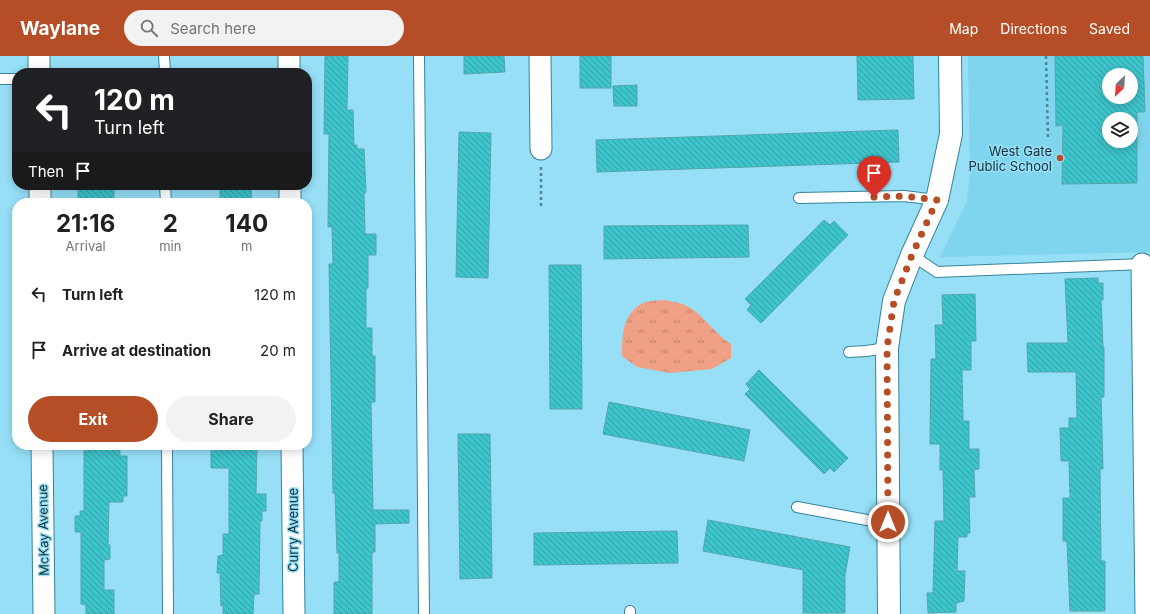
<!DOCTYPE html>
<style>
body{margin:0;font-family:Inter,sans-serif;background:#f2f2f2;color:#202124;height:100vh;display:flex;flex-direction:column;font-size:15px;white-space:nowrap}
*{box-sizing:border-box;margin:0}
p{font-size:13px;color:#757577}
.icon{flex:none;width:22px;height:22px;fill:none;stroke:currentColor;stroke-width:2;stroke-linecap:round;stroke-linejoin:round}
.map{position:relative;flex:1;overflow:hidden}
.side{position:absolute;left:12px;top:142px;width:300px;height:252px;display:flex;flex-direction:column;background:#fff;border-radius:16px;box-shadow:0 2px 10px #0003}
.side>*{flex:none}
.hud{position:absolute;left:12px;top:12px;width:300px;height:122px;border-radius:16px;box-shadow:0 2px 10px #0003;background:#202124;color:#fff;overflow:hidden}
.needle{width:26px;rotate:205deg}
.buttons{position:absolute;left:1102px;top:12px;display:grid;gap:8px}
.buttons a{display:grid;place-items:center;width:36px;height:36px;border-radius:50%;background:#fff;box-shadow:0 2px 10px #0003;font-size:20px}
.pin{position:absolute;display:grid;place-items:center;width:34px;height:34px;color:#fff;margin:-41px -17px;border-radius:50% 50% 50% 0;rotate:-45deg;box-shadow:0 0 4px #0007}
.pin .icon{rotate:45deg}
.me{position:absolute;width:44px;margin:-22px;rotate:0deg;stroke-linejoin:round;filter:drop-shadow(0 0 3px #0008)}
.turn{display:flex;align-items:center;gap:14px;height:84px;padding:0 16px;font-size:18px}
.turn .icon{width:52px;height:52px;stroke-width:2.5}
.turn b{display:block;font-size:28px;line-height:34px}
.then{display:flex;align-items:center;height:38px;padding:0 16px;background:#0003;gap:8px;font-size:15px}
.eta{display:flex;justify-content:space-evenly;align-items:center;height:68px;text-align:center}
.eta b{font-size:24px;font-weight:700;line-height:28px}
.action{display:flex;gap:8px;margin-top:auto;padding:8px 16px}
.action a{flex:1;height:46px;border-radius:24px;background:#b54e27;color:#fff;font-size:16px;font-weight:700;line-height:46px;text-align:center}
.action a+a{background:#f2f2f2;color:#202124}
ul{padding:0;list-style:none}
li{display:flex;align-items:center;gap:12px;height:56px;padding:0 16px}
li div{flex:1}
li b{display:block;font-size:15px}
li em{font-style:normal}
header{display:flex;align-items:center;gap:24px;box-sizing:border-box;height:56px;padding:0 20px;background:#b54e27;color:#fff}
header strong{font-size:19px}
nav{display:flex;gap:22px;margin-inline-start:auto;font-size:14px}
.search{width:280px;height:36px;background:#f2f2f2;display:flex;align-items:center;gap:10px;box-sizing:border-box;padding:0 14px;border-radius:22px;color:#757577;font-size:15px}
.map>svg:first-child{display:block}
.built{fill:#7fd4ee;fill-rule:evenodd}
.grass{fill:url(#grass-tufts)}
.building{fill:url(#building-back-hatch);stroke:#54a6ab;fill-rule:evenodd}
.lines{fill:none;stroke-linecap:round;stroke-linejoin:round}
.service-casing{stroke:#388398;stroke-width:12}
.minor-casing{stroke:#388398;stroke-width:23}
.tertiary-casing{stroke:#388398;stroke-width:24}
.path{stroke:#518494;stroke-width:2.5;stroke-dasharray:3 3;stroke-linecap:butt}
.service{stroke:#fff;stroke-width:10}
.minor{stroke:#fff;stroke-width:21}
.tertiary{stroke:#fff;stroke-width:22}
.route{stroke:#b54e27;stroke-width:7;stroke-dasharray:0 12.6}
.poi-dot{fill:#b54e27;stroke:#96dff7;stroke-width:1.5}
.labels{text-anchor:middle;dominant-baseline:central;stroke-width:3;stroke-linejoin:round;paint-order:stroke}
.poi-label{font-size:13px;fill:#12313a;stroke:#96dff7;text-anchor:end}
.street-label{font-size:13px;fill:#12313a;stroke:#96dff7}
</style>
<header>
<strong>Waylane</strong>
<div class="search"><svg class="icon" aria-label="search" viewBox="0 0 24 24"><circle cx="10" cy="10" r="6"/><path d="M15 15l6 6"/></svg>Search here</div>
<nav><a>Map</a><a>Directions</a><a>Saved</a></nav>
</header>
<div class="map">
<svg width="1150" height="558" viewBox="0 0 1150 558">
<defs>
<pattern id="grass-tufts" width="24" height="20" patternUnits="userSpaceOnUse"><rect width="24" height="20" fill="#f0a084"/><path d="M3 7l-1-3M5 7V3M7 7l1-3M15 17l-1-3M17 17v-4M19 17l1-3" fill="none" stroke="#c1836d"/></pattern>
<pattern id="building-back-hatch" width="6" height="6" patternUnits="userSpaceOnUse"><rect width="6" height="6" fill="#3ec4cb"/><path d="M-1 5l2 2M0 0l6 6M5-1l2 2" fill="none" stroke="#33a0a6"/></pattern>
</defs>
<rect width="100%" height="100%" fill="#96dff7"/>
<path class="built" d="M968 0H1150V196L940 201 967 145 970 118ZM1109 19H1131V41H1109ZM1109 63H1131V85H1109Z"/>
<path class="grass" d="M665 244C673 246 683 247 689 251 705 261 715 278 731 288V302L712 313 670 317 637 311 622 300C622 280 622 258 643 247 649 244 659 245 665 244Z"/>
<g class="building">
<path d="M325 0H348L347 54H353L354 89H357V93H364L366 135 364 139 365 178H376V199H368V232H366V272H372V300H375V346H371L373 454H409V467L375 468V496H372V558H334V526H339V497H337L335 437H333L329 208H333L332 171H328L329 78H324Z"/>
<path d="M464 0H504L505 16 464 18Z"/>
<rect x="580" y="0" width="31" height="32"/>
<path d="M857 0H913L914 43 858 44Z"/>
<path d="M1055 0H1143L1145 56H1137V127L1062 128 1063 69 1056 70ZM1109 19H1131V41H1109ZM1109 63H1131V85H1109Z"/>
<path d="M637 29V50H614L613 30Z"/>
<path d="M898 74 899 106 597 116 596 84Z"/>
<path d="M459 76 491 77 488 222 456 221Z"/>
<rect x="78" y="129" width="36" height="18"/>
<path d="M251 131 252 147H220V132Z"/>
<path d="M824 164 830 169 834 165 848 179 761 267 747 254 751 249 745 243Z"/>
<path d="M748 169 749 201 604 203V170Z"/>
<path d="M549 209H581L582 353H550Z"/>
<path d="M1098 222V227H1103V244H1101L1103 291H1104V341H1101L1103 413H1100L1101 505H1105V555H1070L1067 485H1063V442H1070L1069 405H1061L1060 372H1069V362H1077L1076 316H1028L1027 287H1068L1065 223Z"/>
<path d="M975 238 976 285H971V314H962L963 365H969V393H979V413L974 414 975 441H969L970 477H967V481H958L957 515H965L964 545 956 547V556L928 557 927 537H933L935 465H944L943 414H940V388H930L931 303H936L935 269H943L942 239Z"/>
<path d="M759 314 848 402 834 416 830 412 824 418 745 338 750 333 746 328Z"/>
<path d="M609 346 750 374 744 405 603 378Z"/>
<path d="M458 378H490L492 522 460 523Z"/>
<path d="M211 390H257L256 438H266V455H262V465H260L259 538H254L253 558H223V549L221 550 220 517H217L218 500 223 499V478H229V412H211Z"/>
<path d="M120 393V400H127V440H123V446H109L108 489H110V503L104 504V534H114V558H86V549L81 548V476H75V460H80V455H84V394Z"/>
<path d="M708 464 850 491 845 519V557H803V514L703 495Z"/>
<path d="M677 475 678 507 534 509V477Z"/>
</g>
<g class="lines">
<defs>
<g id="service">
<path d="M164 0 165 17"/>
<path d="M419 0 424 558"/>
<path d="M0 23H17"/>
<path d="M165 129 166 147"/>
<path d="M799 142 904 140 937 144"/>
<path d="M912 199 937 216 1144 208"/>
<path d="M849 296 866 295 887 292"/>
<path d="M167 389 168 558"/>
<path d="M797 451 867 464 888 466"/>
<path d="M630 558V555"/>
</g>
<g id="minor">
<path d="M39 0V17"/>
<path d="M289 0V17"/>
<path d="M540 0 541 93"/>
<path d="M40 129V147"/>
<path d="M290 129V147"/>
<path d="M1142 208 1146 558"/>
<path d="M42 389 44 558"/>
<path d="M292 389 294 558"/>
</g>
<path id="tertiary" d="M889 558 887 292 894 245 912 199 937 144 951 78 950 0"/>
</defs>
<use href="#service" class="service-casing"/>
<use href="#minor" class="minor-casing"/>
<use href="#tertiary" class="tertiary-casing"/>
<g class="path">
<path d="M1046 0 1048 81"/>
<path d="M541 111V152"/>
</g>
<use href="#service" class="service"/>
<use href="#minor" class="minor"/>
<use href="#tertiary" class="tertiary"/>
</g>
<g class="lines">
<path class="route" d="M874 141 904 140 937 144 912 199 894 245 887 292 888 466"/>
</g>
<circle class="poi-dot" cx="1060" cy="102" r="4"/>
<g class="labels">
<g class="poi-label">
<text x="1052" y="95">West Gate<tspan x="1052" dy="15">Public School</tspan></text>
</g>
<g class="street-label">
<text transform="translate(43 474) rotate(-91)">McKay Avenue</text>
<text transform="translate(293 474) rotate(-90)">Curry Avenue</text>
</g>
</g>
</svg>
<div class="buttons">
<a><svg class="needle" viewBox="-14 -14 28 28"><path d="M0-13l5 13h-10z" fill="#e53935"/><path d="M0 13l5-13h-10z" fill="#757577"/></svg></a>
<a><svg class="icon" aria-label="layers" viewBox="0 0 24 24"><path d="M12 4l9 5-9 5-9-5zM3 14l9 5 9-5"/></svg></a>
</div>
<div class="pin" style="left:874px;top:141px;background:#d93025"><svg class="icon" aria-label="arrive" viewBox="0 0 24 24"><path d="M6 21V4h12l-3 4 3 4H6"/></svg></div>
<svg class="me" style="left:888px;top:466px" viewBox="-20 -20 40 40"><circle r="17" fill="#b54e27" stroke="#fff" stroke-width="3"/><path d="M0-11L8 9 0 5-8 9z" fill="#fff"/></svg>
<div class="hud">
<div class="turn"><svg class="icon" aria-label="left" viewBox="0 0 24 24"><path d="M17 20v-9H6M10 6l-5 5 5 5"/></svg><div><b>120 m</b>Turn left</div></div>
<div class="then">Then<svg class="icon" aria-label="arrive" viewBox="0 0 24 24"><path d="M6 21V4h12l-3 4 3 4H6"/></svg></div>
</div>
<section class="side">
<div class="eta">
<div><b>21:16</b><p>Arrival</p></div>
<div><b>2</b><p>min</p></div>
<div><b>140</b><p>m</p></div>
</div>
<ul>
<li><svg class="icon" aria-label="left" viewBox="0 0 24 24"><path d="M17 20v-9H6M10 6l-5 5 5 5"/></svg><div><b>Turn left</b></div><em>120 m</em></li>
<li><svg class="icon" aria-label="arrive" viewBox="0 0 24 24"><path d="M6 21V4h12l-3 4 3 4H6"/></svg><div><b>Arrive at destination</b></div><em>20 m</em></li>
</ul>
<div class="action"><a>Exit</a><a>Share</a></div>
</section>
</div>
